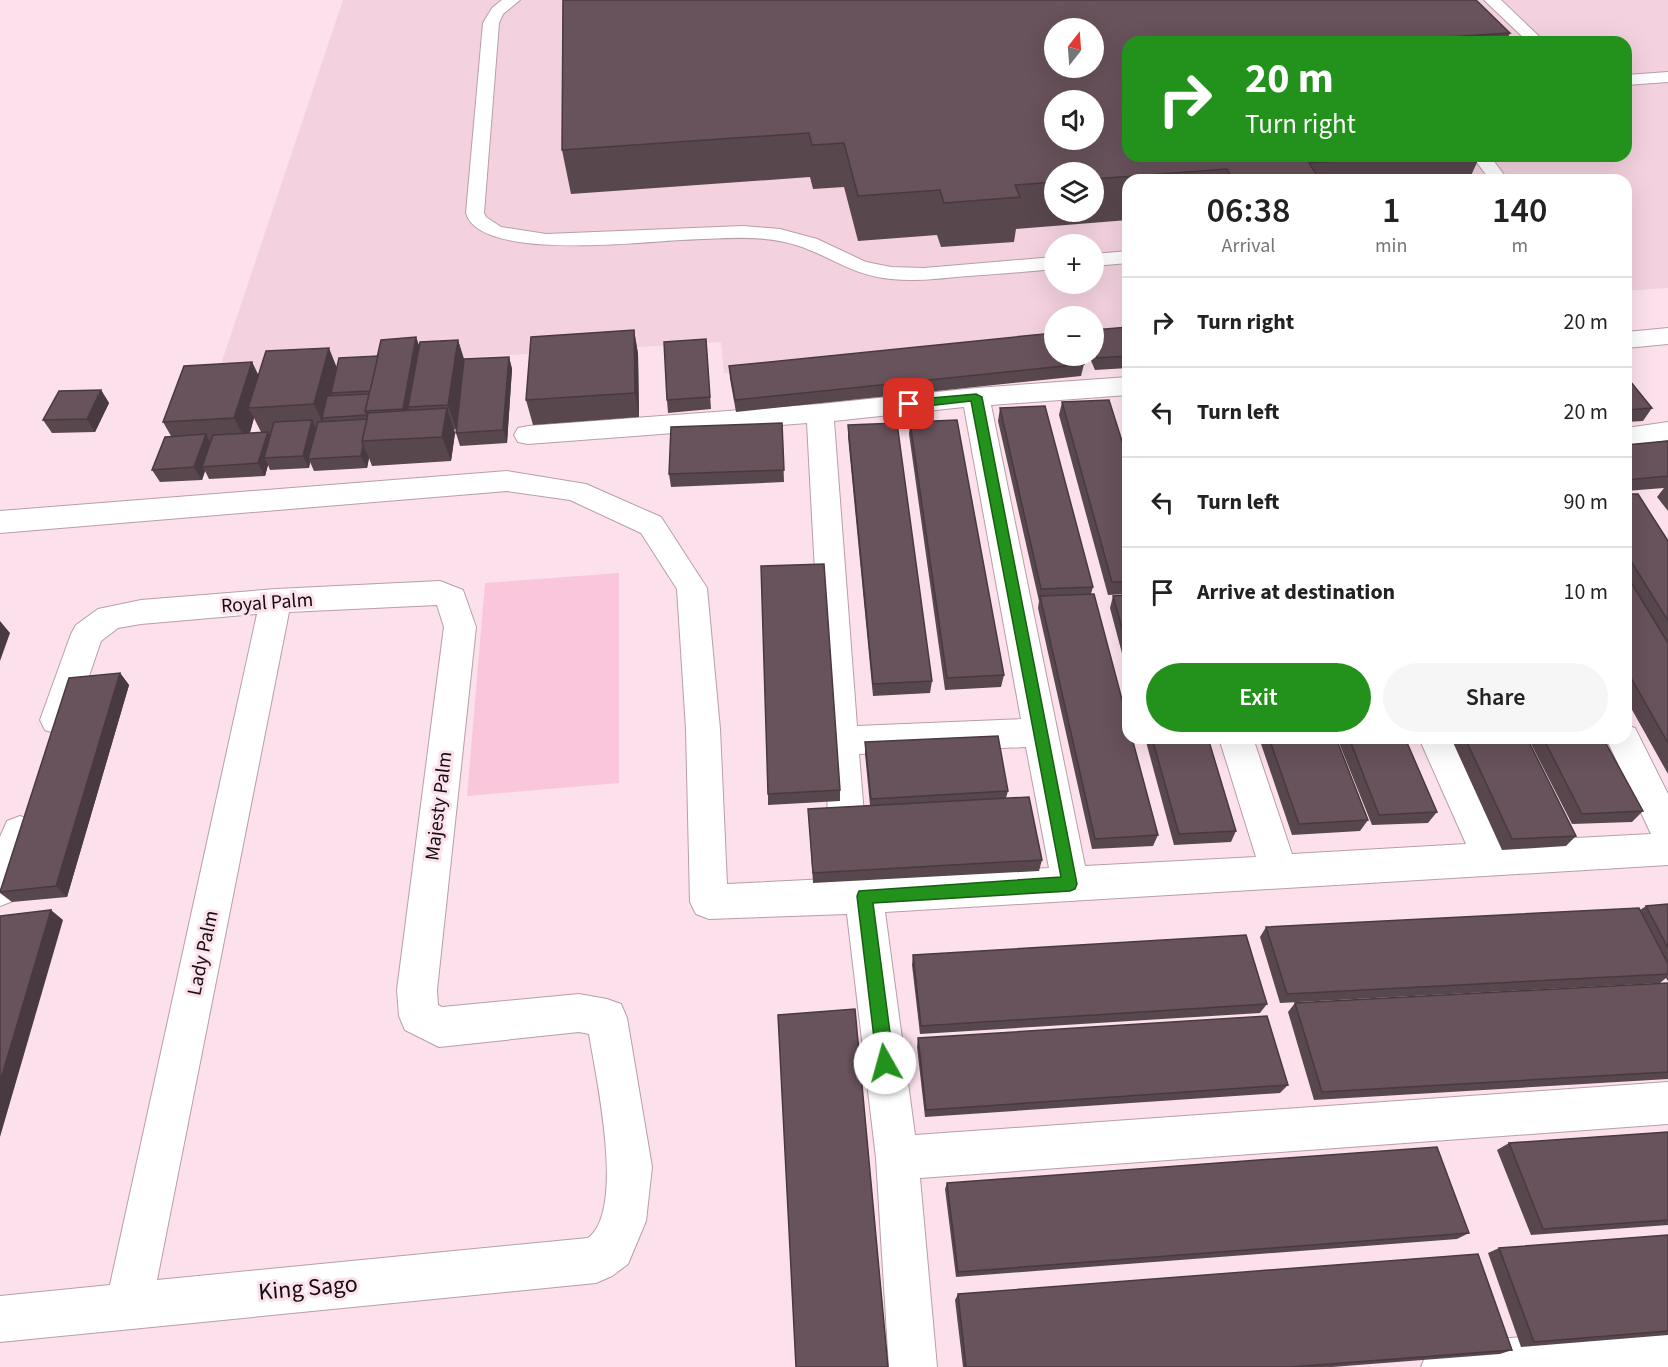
<!DOCTYPE html>
<meta charset="utf-8">
<style>
body{margin:0;font-family:"Source Sans 3",sans-serif;background:#f6f6f6;color:#222;height:100vh;display:flex;flex-direction:column;font-size:22px;white-space:nowrap}
*{box-sizing:border-box;margin:0}
p{font-size:20px;color:#767676}
.icon{flex:none;width:33px;height:33px;fill:none;stroke:currentColor;stroke-width:2;stroke-linecap:round;stroke-linejoin:round}
.map{position:relative;flex:1;overflow:hidden}
.side{position:absolute;left:1122px;top:174px;width:510px;height:570px;display:flex;flex-direction:column;background:#fff;border-radius:18px;box-shadow:0 6px 24px #0002}
.side>*{flex:none}
.top-card{position:absolute;left:1122px;top:36px;width:510px;height:126px;border-radius:18px;box-shadow:0 6px 24px #0002;background:#23921c;color:#fff;overflow:hidden}
.needle{width:39px;rotate:17deg}
.controls{position:absolute;left:1044px;top:18px;display:grid;gap:12px}
.controls a{display:grid;place-items:center;width:60px;height:60px;border-radius:50%;background:#fff;box-shadow:0 6px 24px #0002;font-size:30px}
.pin{position:absolute;display:grid;place-items:center;width:51px;height:51px;color:#fff;margin:-26px;border-radius:12px;box-shadow:0 3px 9px #0006}
.me{position:absolute;width:66px;margin:-33px;rotate:353deg;stroke-linejoin:round;filter:drop-shadow(0 0 4px #0008)}
.turn{display:flex;align-items:center;gap:21px;height:126px;padding:0 24px;font-size:27px}
.turn .icon{width:78px;height:78px;stroke-width:2.5}
.turn b{display:block;font-size:42px;line-height:51px}
.eta{display:flex;justify-content:space-evenly;align-items:center;height:102px;text-align:center}
.eta b{font-size:36px;font-weight:600;line-height:42px}
.cta{display:flex;gap:12px;margin-top:auto;padding:12px 24px}
.cta a{flex:1;height:69px;border-radius:36px;background:#23921c;color:#fff;font-size:24px;font-weight:600;line-height:69px;text-align:center}
.cta a+a{background:#f6f6f6;color:#222}
ul{padding:0;list-style:none}
li{display:flex;align-items:center;gap:18px;height:90px;padding:0 24px;border-top:2px solid #e0e0e0}
li div{flex:1}
li b{display:block;font-size:22px}
li em{font-style:normal}
.map>svg:first-child{display:block}
.built{fill:#f3d1df;fill-rule:evenodd}
.green{fill:#fac6db}
.lines{fill:none;stroke-linecap:round;stroke-linejoin:round}
.service-casing{stroke:#b79ea8;stroke-width:2}
.minor-casing{stroke:#b79ea8;stroke-width:2}
.service{fill:#fff;fill-rule:evenodd}
.minor{fill:#fff;fill-rule:evenodd}
.wall{fill:#59474e;fill-rule:evenodd}
.shaded-wall{fill:#493940}
.building{fill:#68525b;stroke:#493940;stroke-width:1.5;fill-rule:evenodd}
.route{fill:#23921c;stroke:#175f12;stroke-width:1.5}
.labels{text-anchor:middle;dominant-baseline:central;stroke-width:6;stroke-linejoin:round;paint-order:stroke}
.street-label{font-size:20px;fill:#150c10;stroke:#fce1ec}
.near-street-label{font-size:24px;fill:#150c10;stroke:#fce1ec}
</style>
<div class="map">
<svg width="1668" height="1367" viewBox="0 0 1668 1367">
<rect width="100%" height="100%" fill="#fce1ec"/>
<path class="built" d="M343 0H1668V288L1626 291V180H1128V336L1094 340V316H1054V343L724 373 721 342 218 373ZM1054 28H1094V68H1054ZM1128 42H1626V156H1128ZM1054 100H1094V140H1054ZM1054 172H1094V212H1054ZM1054 244H1094V284H1054Z"/>
<path class="green" d="M619 573V783L467 796 485 583Z"/>
<g class="lines">
<defs>
<g id="service">
<path d="M502 0H520L503 14 499 23 484 213 486 217 501 227 546 234 743 226 780 229 817 239 866 262 891 267 924 268 1054 257V269C1026 272 997 274 968 276 943 278 917 282 891 279 853 275 835 259 802 247 764 233 721 239 681 240 640 242 479 261 466 213L483 23 492 8Z"/>
<path d="M1484 0H1501L1545 42H1528Z"/>
<path d="M1668 72V82L1626 85V75Z"/>
<path d="M1472 156H1490L1508 180H1490Z"/>
<path d="M1128 251V263L1094 266V254Z"/>
</g>
<g id="minor">
<path d="M1668 328V344L1626 348V332Z"/>
<path d="M1128 377V395L991 405 1085 866 1256 857 1219 738H1253L1292 854 1466 844 1419 738H1453L1501 842 1651 834 1606 738H1626V725L1635 728 1668 794V865L885 912 915 1135 1668 1082V1124L920 1178 937 1367H889L876 1158 847 914 709 919 696 914 690 902 686 729 677 589 641 533 570 500 507 491 0 533V511L507 471 586 484 661 517 707 588 720 729 727 884 1049 868 1026 747 859 754 864 814 859 825 846 829 833 825 828 814 807 423 528 444 518 442 514 435 518 428 528 426 820 404 976 388ZM964 407 1021 719 857 726 834 421Z"/>
<path d="M1668 422V440L1626 446V428Z"/>
<path d="M440 581 463 590 476 627 437 990 438 1005 442 1007 579 994 607 999 621 1004 627 1018 652 1167 646 1221 628 1264 612 1276 596 1283 0 1342V1296L110 1285 257 614 141 624 118 628 101 641 74 720 69 730 57 734 45 730 40 720 71 634 76 625 98 609 141 600 276 589ZM437 605 444 627 397 990 399 1016 405 1030 439 1047 579 1032 589 1034C596 1078 626 1210 588 1238L157 1280 289 612Z"/>
<path d="M20 816 33 821 38 832 13 901 0 906V837L7 821Z"/>
<path d="M1668 1326V1367H1421L1428 1350 1445 1343Z"/>
</g>
</defs>
<use href="#service" class="service-casing"/>
<use href="#minor" class="minor-casing"/>
<use href="#service" class="service"/>
<use href="#minor" class="minor"/>
</g>
<g class="wall">
<path d="M563 0 1510 33 1506 42H1128V156H1480L1469 180H1128V220L1016 229 1014 242 941 247 937 235 858 241 844 187 813 189 810 177 571 194 562 150ZM1054 172H1094V212H1054Z"/>
<path d="M1128 327V368L1095 370 1089 356H1094V330Z"/>
<path d="M634 330 638 354 639 417 533 425 526 400Z"/>
<path d="M416 337 419 346 458 340 464 361 509 357 512 369 507 443 460 446 456 433V429L454 430 455 433 451 461 372 466 369 458 367 468 314 471 310 462 309 468 270 470 268 465 265 476 209 479 205 471 202 480 160 482 152 470 171 436 163 422 252 362 258 376 337 368 378 356ZM254 418 261 432 250 433Z"/>
<path d="M707 352 711 409 668 413 667 400Z"/>
<path d="M1084 364 1081 376 736 412 730 379 729 366Z"/>
<path d="M1626 376 1652 408 1643 421 1626 422Z"/>
<path d="M101 390 109 403 95 432 52 433 43 420Z"/>
<path d="M1062 402 1128 460V594L1108 595 1059 415Z"/>
<path d="M1000 408 1093 587 1091 594 1158 835 1153 846 1092 849 1038 608 1039 601 998 421Z"/>
<path d="M910 422 1004 675 1001 687 945 690 909 434Z"/>
<path d="M782 423 784 482 671 487 669 474Z"/>
<path d="M848 425 932 681 930 693 873 696 848 437Z"/>
<path d="M1668 441V511L1657 497 1664 488 1626 491V445Z"/>
<path d="M1626 494 1668 541V774L1626 699Z"/>
<path d="M1128 595V676L1110 608 1113 596Z"/>
<path d="M120 673 129 685 67 897 12 902 0 893V890Z"/>
<path d="M1145 738H1208L1236 831 1231 842 1174 845Z"/>
<path d="M1259 738H1336L1368 820 1360 831 1292 835Z"/>
<path d="M1337 738H1405L1437 812 1428 823 1372 825Z"/>
<path d="M1451 738H1527L1576 836 1566 846 1502 850Z"/>
<path d="M1528 738H1603L1643 811 1632 822 1572 824Z"/>
<path d="M865 742 1008 791 1006 798 1042 860 1039 871 813 883 809 819 870 805 865 754Z"/>
<path d="M840 790V801L768 805V794Z"/>
<path d="M1668 904V981L1666 978 1660 983 1280 1003 1260 937 1266 927 1640 910 1646 906Z"/>
<path d="M913 955 1267 1004 1260 1013 920 1034 912 965Z"/>
<path d="M1668 983V1079L1314 1100 1288 1012 1295 1003Z"/>
<path d="M918 1038 1288 1085 1280 1093 925 1117 917 1047Z"/>
<path d="M1668 1132V1225L1531 1235 1497 1150 1509 1143Z"/>
<path d="M947 1183 1469 1233 1457 1239 956 1277 945 1189Z"/>
<path d="M1668 1235V1335L1521 1347 1488 1253 1499 1248Z"/>
<path d="M958 1294 1512 1350 1500 1354 1332 1367H963L955 1300Z"/>
</g>
<g class="shaded-wall">
<path d="M634 330 638 354 639 417 635 393Z"/>
<path d="M416 337 425 362 408 407 414 423 412 433 403 409Z"/>
<path d="M458 340 466 365 456 429 448 405Z"/>
<path d="M329 348 339 373 331 393 333 398 322 418 326 426 325 428 314 404Z"/>
<path d="M509 357 512 369 507 443 503 430Z"/>
<path d="M252 362 264 386 248 408 254 418 247 442 234 418Z"/>
<path d="M101 390 109 403 95 432 87 419Z"/>
<path d="M447 408 455 433 451 461 442 437Z"/>
<path d="M312 420 318 433 308 459 310 462 309 468 303 456Z"/>
<path d="M268 432 274 444 264 458 268 465 265 476 258 463Z"/>
<path d="M206 434 212 447 202 467 205 471 202 480 194 467Z"/>
<path d="M363 446 369 458 367 468 361 456Z"/>
<path d="M0 621 10 633 0 661Z"/>
<path d="M120 673 129 685 67 897 56 886Z"/>
<path d="M51 910 63 920 0 1137V1082Z"/>
</g>
<g class="building">
<path d="M563 0H1476L1510 33 1386 41 1387 42H1128V156H1408L1309 163 1318 177 1271 180H1233L1227 169 1094 179V172H1054V182L1015 185 1020 197 944 203 940 190 858 196 844 143 812 145 809 133 562 150ZM1054 28H1094V68H1054ZM1054 100H1094V140H1054Z"/>
<path d="M1128 327V356L1097 358 1094 348V330Z"/>
<path d="M634 330 635 393 526 400 531 337Z"/>
<path d="M1054 333V356H1081L1084 364 735 400 729 366Z"/>
<path d="M416 337 403 409 365 411 381 340Z"/>
<path d="M706 339 710 397 667 400 664 342Z"/>
<path d="M458 340 448 405 408 407 420 342Z"/>
<path d="M329 348 314 404 248 408 266 351Z"/>
<path d="M378 356 370 391 331 393 339 358Z"/>
<path d="M509 357 503 430 456 433 464 359Z"/>
<path d="M252 362 234 418 163 422 184 366Z"/>
<path d="M1626 376 1652 408 1626 410Z"/>
<path d="M101 390 87 419 43 420 59 391Z"/>
<path d="M369 394 365 411 367 415 322 418 327 396Z"/>
<path d="M1109 400 1128 460V582H1112L1062 402Z"/>
<path d="M1045 406 1093 587 1041 589 1000 408Z"/>
<path d="M447 408 442 437 362 441 368 413Z"/>
<path d="M367 419 362 441 363 446 361 456 308 459 318 422Z"/>
<path d="M312 420 303 456 264 458 274 422Z"/>
<path d="M957 420 1004 675 947 678 910 422Z"/>
<path d="M782 423 784 470 669 474 671 427Z"/>
<path d="M897 423 932 681 873 684 848 425Z"/>
<path d="M268 432 258 463 202 467 213 435Z"/>
<path d="M206 434 194 467 152 470 165 437Z"/>
<path d="M1668 441V476L1626 480V445Z"/>
<path d="M1626 494H1638L1668 541V621L1626 553Z"/>
<path d="M824 564 840 790 768 794 761 566Z"/>
<path d="M1626 574 1668 643V743L1626 669Z"/>
<path d="M1094 594 1128 722V738H1132L1158 835 1095 839 1040 596Z"/>
<path d="M1128 595V650L1113 596Z"/>
<path d="M120 673 56 886 0 892 69 678Z"/>
<path d="M998 736 1008 791 871 799 865 742Z"/>
<path d="M1152 738H1208L1236 831 1179 834Z"/>
<path d="M1269 738H1336L1368 820 1299 824Z"/>
<path d="M1349 738H1405L1437 812 1379 815Z"/>
<path d="M1465 738H1527L1576 836 1512 839Z"/>
<path d="M1543 738H1603L1643 811 1582 814Z"/>
<path d="M1029 797 1042 860 813 873 808 809Z"/>
<path d="M1668 904V948L1646 906Z"/>
<path d="M1639 908 1668 964V974L1287 994 1266 927Z"/>
<path d="M51 910 0 1082V916Z"/>
<path d="M1246 935 1267 1004 921 1026 913 955Z"/>
<path d="M1668 983V1072L1322 1092 1295 1003Z"/>
<path d="M855 1009 888 1367H796L778 1015Z"/>
<path d="M1267 1016 1288 1085 926 1110 918 1038Z"/>
<path d="M1668 1132V1220L1543 1229 1509 1143Z"/>
<path d="M1437 1147 1469 1233 958 1272 947 1183Z"/>
<path d="M1668 1235V1331L1534 1342 1499 1248Z"/>
<path d="M1478 1254 1512 1350 1291 1367H966L958 1294Z"/>
</g>
<path class="route" d="M976 394 982 397 1077 884 1075 889 1070 891 873 903 894 1063 891 1069 885 1071 879 1069 877 1063 857 896 859 891 1061 877 971 401 909 408 904 404 909 400Z"/>
<g class="labels">
<g class="street-label">
<text transform="translate(267 603) rotate(-4)">Royal Palm</text>
<text transform="translate(439 806) rotate(-83)">Majesty Palm</text>
<text transform="translate(203 953) rotate(-78)">Lady Palm</text>
</g>
<g class="near-street-label">
<text transform="translate(308 1288) rotate(-5)">King Sago</text>
</g>
</g>
</svg>
<div class="controls">
<a><svg class="needle" viewBox="-14 -14 28 28"><path d="M0-13l5 13h-10z" fill="#e53935"/><path d="M0 13l5-13h-10z" fill="#767676"/></svg></a>
<a><svg class="icon" aria-label="sound" viewBox="0 0 24 24"><path d="M4 9h4l5-4v14l-5-4H4zM17 9q2 3 0 6"/></svg></a>
<a><svg class="icon" aria-label="layers" viewBox="0 0 24 24"><path d="M12 4l9 5-9 5-9-5zM3 14l9 5 9-5"/></svg></a>
<a>+</a>
<a>−</a>
</div>
<div class="pin" style="left:909px;top:404px;background:#d93025"><svg class="icon" aria-label="arrive" viewBox="0 0 24 24"><path d="M6 21V4h12l-3 4 3 4H6"/></svg></div>
<svg class="me" style="left:885px;top:1063px" viewBox="-20 -20 40 40"><circle r="19" fill="#fff"/><path d="M0-13L10 11 0 6-10 11z" fill="#23921c"/></svg>
<div class="top-card">
<div class="turn"><svg class="icon" aria-label="right" viewBox="0 0 24 24"><path d="M7 20v-9h11M14 6l5 5-5 5"/></svg><div><b>20 m</b>Turn right</div></div>
</div>
<section class="side">
<div class="eta">
<div><b>06:38</b><p>Arrival</p></div>
<div><b>1</b><p>min</p></div>
<div><b>140</b><p>m</p></div>
</div>
<ul>
<li><svg class="icon" aria-label="right" viewBox="0 0 24 24"><path d="M7 20v-9h11M14 6l5 5-5 5"/></svg><div><b>Turn right</b></div><em>20 m</em></li>
<li><svg class="icon" aria-label="left" viewBox="0 0 24 24"><path d="M17 20v-9H6M10 6l-5 5 5 5"/></svg><div><b>Turn left</b></div><em>20 m</em></li>
<li><svg class="icon" aria-label="left" viewBox="0 0 24 24"><path d="M17 20v-9H6M10 6l-5 5 5 5"/></svg><div><b>Turn left</b></div><em>90 m</em></li>
<li><svg class="icon" aria-label="arrive" viewBox="0 0 24 24"><path d="M6 21V4h12l-3 4 3 4H6"/></svg><div><b>Arrive at destination</b></div><em>10 m</em></li>
</ul>
<div class="cta"><a>Exit</a><a>Share</a></div>
</section>
</div>
